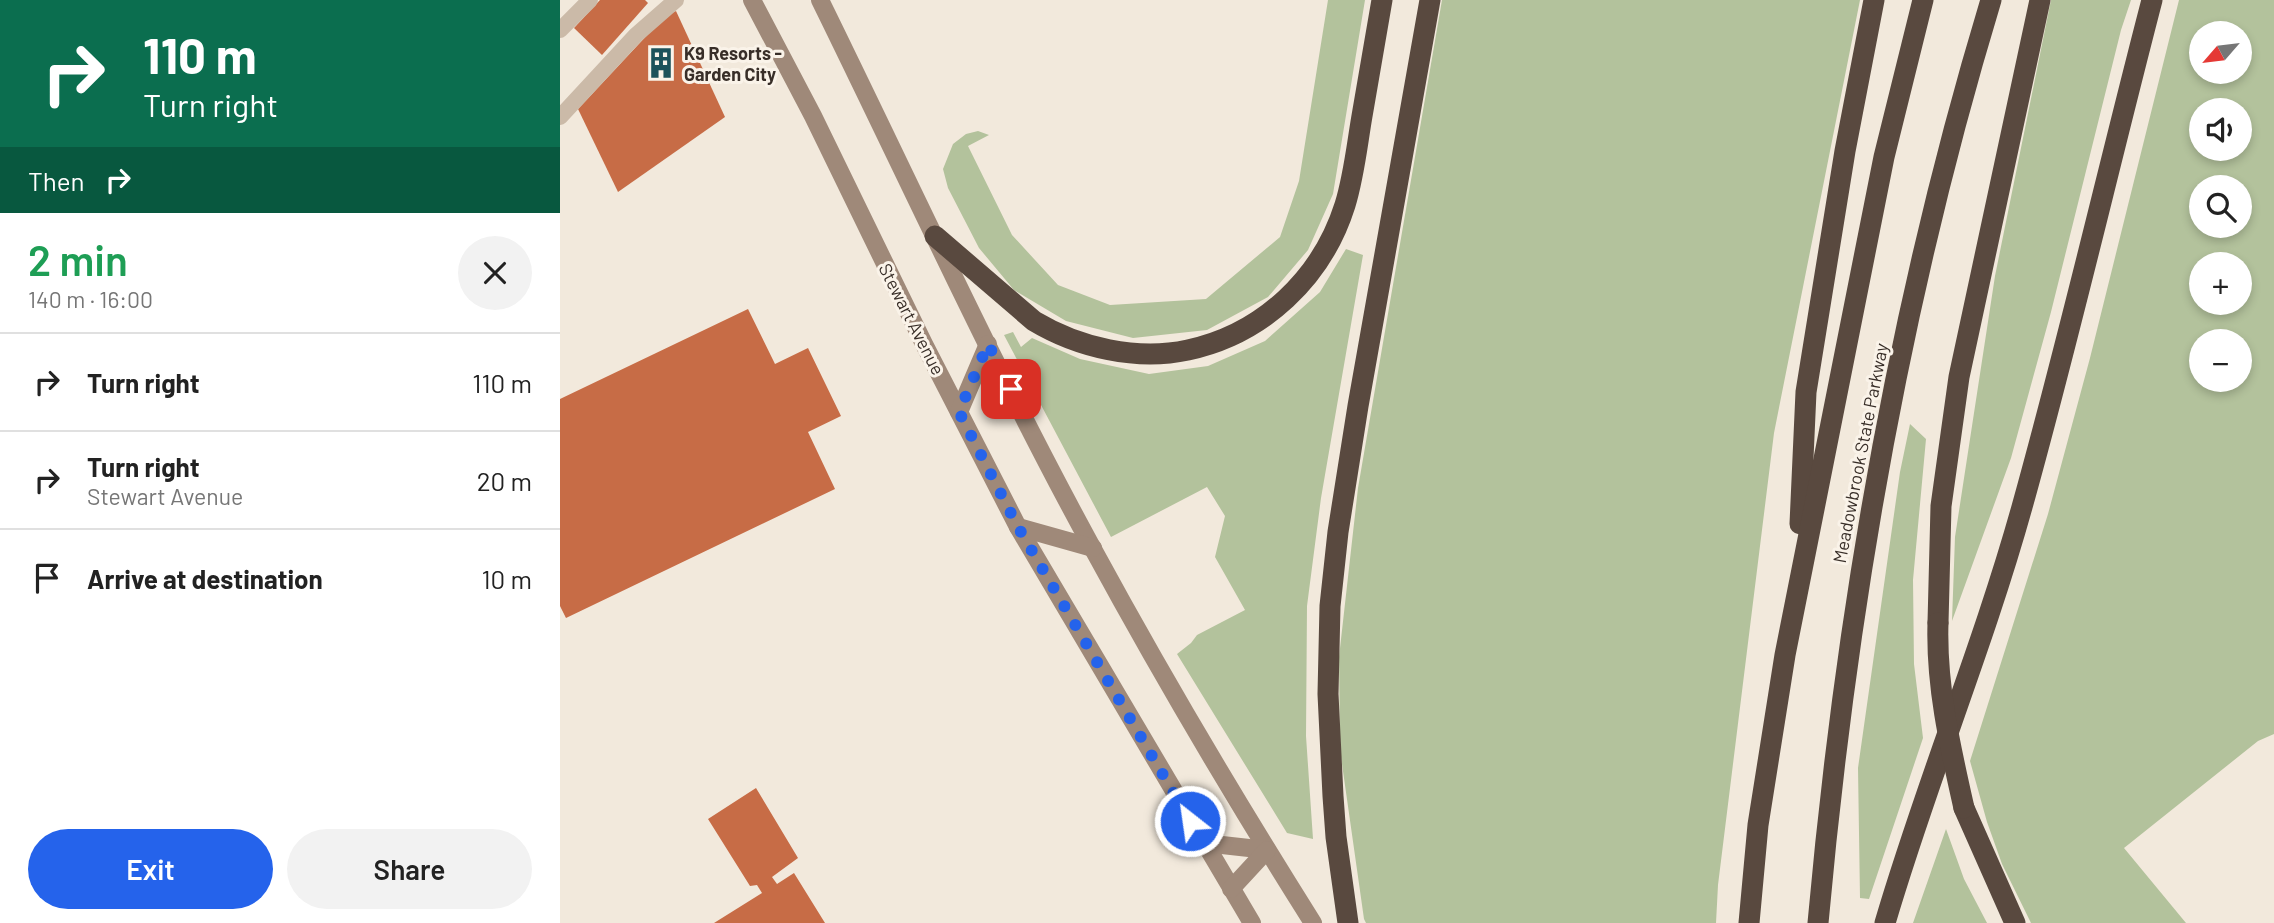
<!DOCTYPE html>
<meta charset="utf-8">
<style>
body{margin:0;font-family:Barlow,sans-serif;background:#f2f2f2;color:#222;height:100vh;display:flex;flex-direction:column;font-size:26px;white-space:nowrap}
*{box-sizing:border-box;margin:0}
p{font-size:23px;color:#767676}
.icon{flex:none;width:38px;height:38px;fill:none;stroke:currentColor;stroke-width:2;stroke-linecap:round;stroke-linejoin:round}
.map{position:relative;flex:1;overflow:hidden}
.panel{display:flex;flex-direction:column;background:#fff;width:560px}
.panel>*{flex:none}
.banner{background:#0b6e4f;color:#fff;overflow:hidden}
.needle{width:46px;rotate:242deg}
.buttons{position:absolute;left:1629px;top:21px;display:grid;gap:14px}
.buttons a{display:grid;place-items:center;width:63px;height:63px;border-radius:50%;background:#fff;box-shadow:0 4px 10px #0003;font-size:35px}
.pin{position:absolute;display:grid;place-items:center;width:60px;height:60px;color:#fff;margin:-30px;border-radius:14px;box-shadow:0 4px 10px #0006}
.me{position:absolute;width:77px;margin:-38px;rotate:330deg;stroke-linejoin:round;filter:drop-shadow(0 0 5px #0008)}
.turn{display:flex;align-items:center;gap:24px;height:147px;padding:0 28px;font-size:32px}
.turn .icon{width:91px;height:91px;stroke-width:2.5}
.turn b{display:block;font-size:49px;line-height:60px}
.then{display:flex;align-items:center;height:66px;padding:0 28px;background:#0003;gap:14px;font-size:26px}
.round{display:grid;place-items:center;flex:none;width:74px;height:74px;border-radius:37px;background:#f2f2f2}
.summary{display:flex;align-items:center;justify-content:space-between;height:119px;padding:0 28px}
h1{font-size:42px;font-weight:600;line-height:52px;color:#1e9e55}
.action{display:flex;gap:14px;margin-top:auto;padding:14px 28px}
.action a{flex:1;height:80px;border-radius:42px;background:#2563eb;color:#fff;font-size:28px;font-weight:600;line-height:80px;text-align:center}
.action a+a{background:#f2f2f2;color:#222}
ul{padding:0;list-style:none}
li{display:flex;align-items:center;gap:21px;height:98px;padding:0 28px;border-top:2px solid #e0e0e0}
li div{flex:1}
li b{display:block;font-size:26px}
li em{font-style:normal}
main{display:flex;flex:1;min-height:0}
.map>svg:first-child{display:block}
.green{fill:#b3c29c;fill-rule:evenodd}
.building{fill:#c76c46}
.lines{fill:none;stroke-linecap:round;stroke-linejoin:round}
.lane{stroke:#cbbaa8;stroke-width:16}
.secondary{stroke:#9f8979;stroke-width:18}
.highway{stroke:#59493f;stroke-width:21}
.highway-bridge{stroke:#59493f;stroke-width:21}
.route{stroke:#2563eb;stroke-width:12;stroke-dasharray:0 21.6}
.labels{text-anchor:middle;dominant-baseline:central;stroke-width:6;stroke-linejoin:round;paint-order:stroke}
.poi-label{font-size:18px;font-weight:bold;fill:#382e28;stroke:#faf3e9;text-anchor:start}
.street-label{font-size:18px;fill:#382e28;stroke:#faf3e9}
</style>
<main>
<section class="panel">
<div class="banner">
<div class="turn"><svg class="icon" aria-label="right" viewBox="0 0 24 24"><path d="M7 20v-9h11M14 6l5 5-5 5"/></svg><div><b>110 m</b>Turn right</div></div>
<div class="then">Then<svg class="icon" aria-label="right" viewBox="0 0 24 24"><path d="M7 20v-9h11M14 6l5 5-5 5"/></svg></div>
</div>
<div class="summary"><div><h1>2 min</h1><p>140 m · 16:00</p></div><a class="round"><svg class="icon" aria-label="close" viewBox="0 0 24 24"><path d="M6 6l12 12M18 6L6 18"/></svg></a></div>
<ul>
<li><svg class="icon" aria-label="right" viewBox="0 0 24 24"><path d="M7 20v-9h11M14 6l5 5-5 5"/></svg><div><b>Turn right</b></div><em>110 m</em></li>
<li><svg class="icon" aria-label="right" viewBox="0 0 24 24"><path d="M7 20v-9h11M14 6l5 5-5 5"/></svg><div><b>Turn right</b><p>Stewart Avenue</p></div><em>20 m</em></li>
<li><svg class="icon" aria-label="arrive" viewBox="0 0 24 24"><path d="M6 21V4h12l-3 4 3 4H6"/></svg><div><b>Arrive at destination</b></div><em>10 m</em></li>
</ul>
<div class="action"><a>Exit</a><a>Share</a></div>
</section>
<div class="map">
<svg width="1714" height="923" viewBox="0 0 1714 923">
<rect width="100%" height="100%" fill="#f2e9dc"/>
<g class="green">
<path d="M768 0H805L773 194 748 250 708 297 647 330 573 338 506 321 454 290 419 248 388 188 383 169 393 144 406 134 418 131 429 135 408 146 452 235 498 285 550 305 646 299 720 237 739 181Z"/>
<path d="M882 0H1300L1214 433 1158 885 1156 923H806L804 919 780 750 779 657 798 488Z"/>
<path d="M1491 0H1571L1561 30 1491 312 1451 458 1392 621 1395 537 1435 276Z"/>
<path d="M1619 0H1714V734L1698 741 1564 848 1626 923H1471L1442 864 1427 822 1410 761 1488 514 1530 358ZM1680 33V72H1642V33ZM1680 110V149H1642V110ZM1642 187H1680V226H1642ZM1642 264H1680V303H1642ZM1642 341H1680V380H1642Z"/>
<path d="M786 249 803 255 761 498 747 606 746 736 753 839 727 833 617 654 631 643 637 635 685 610 655 557 665 516 647 487 551 537 444 335 453 332 461 347 472 338 520 359 589 374 648 366 705 341 760 292Z"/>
<path d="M1350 424 1366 439 1353 580 1354 664 1363 738 1309 899 1300 898 1298 768 1340 472Z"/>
<path d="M1386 829 1404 879 1427 923H1353Z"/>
</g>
<g class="building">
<path d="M40 0H85L88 3 42 55 14 28Z"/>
<path d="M116 11 165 117 58 192 18 109 105 16Z"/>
<path d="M188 309 215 364 248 348 281 416 248 432 275 489 6 618 0 606V399Z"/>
<path d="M196 788 238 858 212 877 217 884 234 873 265 923H154L202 893 197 885 190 886 148 819Z"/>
</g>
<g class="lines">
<g class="lane">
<path d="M0 30 30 0"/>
<path d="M0 117 76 35 116 0"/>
</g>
<g class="secondary">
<path d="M192 0 253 116 364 344 458 527 692 923"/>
<path d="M260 0C350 183 435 370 533 549 602 676 676 801 753 923"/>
<path d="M399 412 428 344"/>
<path d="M458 527 533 548"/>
<path d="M644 843 707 850"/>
<path d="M671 889 707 850"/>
</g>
<g class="highway">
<path d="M375 236 474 321C519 348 577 361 628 350 703 334 762 278 785 205 794 176 797 145 802 116 809 77 815 39 822 0"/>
<path d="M1240 524 1246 392 1285 151 1314 0"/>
<path d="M1378 623 1381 506 1399 377 1480 0"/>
<path d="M1404 808 1455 923"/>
<path d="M788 923 776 837 773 796 768 694 770 606 778 532 798 406 870 0"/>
<path d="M1189 923 1198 825 1225 655 1324 157 1363 0"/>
<path d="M1258 923C1286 611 1340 300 1431 0"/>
<path d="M1325 923C1366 783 1423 647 1462 507 1509 339 1548 169 1592 0"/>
</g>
<path class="highway-bridge" d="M1378 623C1376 686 1390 746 1404 808"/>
</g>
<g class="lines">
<path class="route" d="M451 389 428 344 399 412 458 527 630 821"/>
</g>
<defs>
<symbol id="building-bare" viewBox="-9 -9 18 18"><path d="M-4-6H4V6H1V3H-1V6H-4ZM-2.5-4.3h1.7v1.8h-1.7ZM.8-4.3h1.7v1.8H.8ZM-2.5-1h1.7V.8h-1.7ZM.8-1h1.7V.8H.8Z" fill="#1d525a" stroke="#faf3e9" stroke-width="2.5" paint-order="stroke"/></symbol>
</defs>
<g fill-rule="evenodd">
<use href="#building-bare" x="79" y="41" width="44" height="44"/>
</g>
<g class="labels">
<g class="poi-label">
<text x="124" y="53">K9 Resorts -<tspan x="124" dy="21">Garden City</tspan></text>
</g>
<g class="street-label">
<text transform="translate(352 319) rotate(63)">Stewart Avenue</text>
<text transform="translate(1300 453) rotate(-79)">Meadowbrook State Parkway</text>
</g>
</g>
</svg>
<div class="buttons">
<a><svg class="needle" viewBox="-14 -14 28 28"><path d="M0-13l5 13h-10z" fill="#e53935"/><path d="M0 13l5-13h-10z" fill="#767676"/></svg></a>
<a><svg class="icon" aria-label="sound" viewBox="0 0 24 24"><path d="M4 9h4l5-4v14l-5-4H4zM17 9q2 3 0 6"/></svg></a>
<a><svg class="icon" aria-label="search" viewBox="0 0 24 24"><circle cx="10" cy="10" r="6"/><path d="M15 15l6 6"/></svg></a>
<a>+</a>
<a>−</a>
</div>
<div class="pin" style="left:451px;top:389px;background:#d93025"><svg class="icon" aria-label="arrive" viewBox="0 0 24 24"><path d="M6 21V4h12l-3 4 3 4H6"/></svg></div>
<svg class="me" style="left:630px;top:821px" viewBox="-20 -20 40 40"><circle r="17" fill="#2563eb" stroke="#fff" stroke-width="3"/><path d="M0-11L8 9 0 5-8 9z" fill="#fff"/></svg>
</div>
</main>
